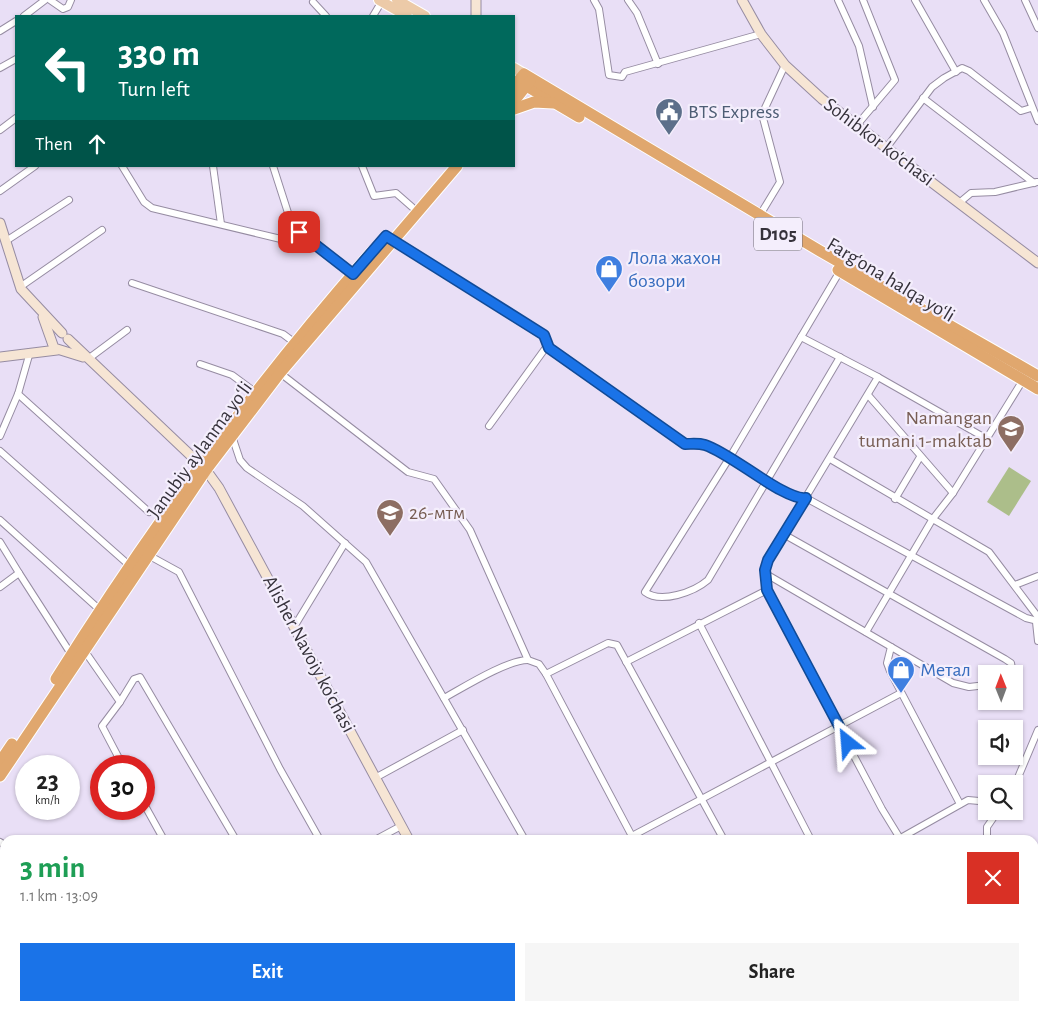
<!DOCTYPE html>
<meta charset="utf-8">
<style>
body{margin:0;font-family:"Alegreya Sans",sans-serif;background:#f6f6f6;color:#222;height:100vh;display:flex;flex-direction:column;font-size:19px;white-space:nowrap}
*{box-sizing:border-box;margin:0}
p{font-size:16px;color:#767676}
.icon{flex:none;width:28px;height:28px;fill:none;stroke:currentColor;stroke-width:2;stroke-linecap:round;stroke-linejoin:round}
.map{position:relative;flex:1;overflow:hidden}
.sheet{position:absolute;left:0px;top:835px;width:1039px;height:176px;display:flex;flex-direction:column;background:#fff;border-radius:15px 15px 0 0;box-shadow:0 1px 4px #0004}
.sheet>*{flex:none}
.banner{position:absolute;left:15px;top:15px;width:500px;height:152px;border-radius:0px;box-shadow:0 1px 4px #0004;background:#00695c;color:#fff;overflow:hidden}
.needle{width:32px;rotate:359deg}
.controls{position:absolute;left:978px;top:665px;display:grid;gap:10px}
.controls a{display:grid;place-items:center;width:45px;height:45px;border-radius:0px;background:#fff;box-shadow:0 1px 4px #0004;font-size:25px}
.speed{position:absolute;left:15px;top:755px;display:flex;gap:10px;font-size:25px;font-weight:700;text-align:center}
.speed>*{display:grid;place-content:center;width:65px;height:65px;border-radius:50%;background:#fff;box-shadow:0 1px 4px #0004;line-height:1}
.speed small{font-size:12px;font-weight:400}
.speed .limit{border:8px solid #d22;background:#fff;color:#111}
.pin{position:absolute;display:grid;place-items:center;width:42px;height:42px;color:#fff;margin:-21px;border-radius:10px;box-shadow:0 2px 8px #0006}
.me{position:absolute;width:55px;margin:-28px;rotate:332deg;stroke-linejoin:round;filter:drop-shadow(0 0 4px #0008)}
.turn{display:flex;align-items:center;gap:18px;height:105px;padding:0 20px;font-size:22px}
.turn .icon{width:65px;height:65px;stroke-width:2.5}
.turn b{display:block;font-size:35px;line-height:42px}
.then{display:flex;align-items:center;height:48px;padding:0 20px;background:#0003;gap:10px;font-size:19px}
.round{display:grid;place-items:center;flex:none;width:52px;height:52px;border-radius:0px;background:#f6f6f6}
.headline{display:flex;align-items:center;justify-content:space-between;height:85px;padding:0 20px}
h1{font-size:30px;font-weight:700;line-height:38px;color:#1e9e55}
.primary-button{display:flex;gap:10px;margin-top:auto;padding:10px 20px}
.primary-button a{flex:1;height:58px;border-radius:0px;background:#1a73e8;color:#fff;font-size:20px;font-weight:700;line-height:58px;text-align:center}
.primary-button a+a{background:#f6f6f6;color:#222}
.map>svg:first-child{display:block}
.green{fill:#acbe8a}
.lines{fill:none;stroke-linecap:round;stroke-linejoin:round}
.street-casing{stroke:#968ca2;stroke-width:8}
.secondary-casing{stroke:#968ca2;stroke-width:11}
.primary-casing{stroke:#fff;stroke-width:12}
.highway-casing{stroke:#fff;stroke-width:13}
.street{stroke:#fff;stroke-width:6}
.secondary{stroke:#f6e5d4;stroke-width:9}
.primary{stroke:#eccaa8;stroke-width:10}
.highway{stroke:#e0a76e;stroke-width:11}
.route-casing{stroke:#114b97;stroke-width:12}
.route{stroke:#1a73e8;stroke-width:9}
.labels{text-anchor:middle;dominant-baseline:central;stroke-width:4.5;stroke-linejoin:round;paint-order:stroke}
.shield{fill:#f4eefc;stroke:#6f6a75;stroke-width:1}
.shield-label{font-size:19px;font-weight:bold;fill:#36323b}
.service-label{font-size:20px;fill:#4e5e75;stroke:#f4eefc;text-anchor:start}
.street-label{font-size:20px;fill:#36323b;stroke:#f4eefc}
.shop-label{font-size:20px;fill:#366cbe;stroke:#f4eefc;text-anchor:start}
.education-label{font-size:20px;fill:#785e54;stroke:#f4eefc;text-anchor:end}
</style>
<div class="map">
<svg width="1038" height="1011" viewBox="0 0 1038 1011">
<rect width="100%" height="100%" fill="#e9dff6"/>
<path class="green" d="M1009 467 1031 481 1009 516 987 502Z"/>
<g class="lines">
<defs>
<g id="street">
<path d="M50 0 63 9 68 7 71 0"/>
<path d="M594 0 599 9 609 75 622 77 625 72 761 34"/>
<path d="M628 0 637 13 658 64"/>
<path d="M838 0 859 46 873 107"/>
<path d="M915 0 956 72"/>
<path d="M984 0 1003 33 1038 121"/>
<path d="M1025 0 1038 28"/>
<path d="M313 2 326 16"/>
<path d="M24 16 45 0"/>
<path d="M373 16 382 1"/>
<path d="M0 31 16 21"/>
<path d="M0 68 16 59"/>
<path d="M923 98 1034 183"/>
<path d="M857 125 895 80 863 0"/>
<path d="M0 130 16 118"/>
<path d="M887 147 932 87 944 78 962 68 969 71 1021 111 1031 108"/>
<path d="M122 166 144 202 152 208 285 240 310 243"/>
<path d="M213 166 221 224"/>
<path d="M273 166 290 219 299 232 353 274"/>
<path d="M362 166 374 196 396 193 412 207"/>
<path d="M0 191 35 166"/>
<path d="M959 203 971 193 995 192 1037 182"/>
<path d="M760 215 780 182 763 118 765 108 785 65"/>
<path d="M386 236 544 335 549 349 685 444C692 445 698 443 704 445 731 453 785 501 806 498L1026 618 1038 621"/>
<path d="M6 241 69 200"/>
<path d="M840 271 730 457 645 592C661 604 694 592 708 580L840 357"/>
<path d="M132 283 283 334 295 343"/>
<path d="M20 287 102 230"/>
<path d="M801 337 878 377 987 439"/>
<path d="M88 359 127 330"/>
<path d="M200 364 232 375 255 392"/>
<path d="M280 373 408 472 434 479 470 530 528 660C507 660 464 687 444 698"/>
<path d="M878 377 768 560C760 580 772 601 781 618L882 809 901 840"/>
<path d="M18 394 149 512"/>
<path d="M868 395 953 493"/>
<path d="M489 426 547 346"/>
<path d="M0 436 18 394 30 352"/>
<path d="M232 436 240 460 247 468 303 506 366 562 525 840"/>
<path d="M0 451 129 565"/>
<path d="M830 459 989 552 1038 617"/>
<path d="M895 499 920 457"/>
<path d="M0 520 100 610"/>
<path d="M785 535 1005 659 1011 663 1013 674"/>
<path d="M0 542 19 573"/>
<path d="M148 555 179 572 280 769 320 840"/>
<path d="M766 574 953 683 969 687 986 685"/>
<path d="M1015 585 1038 576"/>
<path d="M0 587 19 573 71 654"/>
<path d="M1036 622 1038 641"/>
<path d="M699 623 811 840"/>
<path d="M294 627 345 543"/>
<path d="M866 632 932 520 953 493 1023 380"/>
<path d="M891 647 887 663 890 671 960 804"/>
<path d="M84 650 120 702 102 726 123 766"/>
<path d="M528 660 539 664 546 674 608 643 617 645 724 840"/>
<path d="M626 662 767 590"/>
<path d="M546 674 634 840"/>
<path d="M120 702 134 679 140 677 236 840"/>
<path d="M375 778 463 730"/>
<path d="M1014 787 1038 730"/>
<path d="M144 804 164 840"/>
<path d="M632 836 901 693"/>
<path d="M375 840 401 826"/>
<path d="M897 840 968 800 979 801 986 806"/>
<path d="M987 840V827L998 811"/>
<path d="M0 842 5 845"/>
<path d="M1034 917 1038 915"/>
<path d="M1034 973 1038 979"/>
<path d="M1034 993 1038 992"/>
<path d="M128 1006 130 1011"/>
<path d="M202 1006 207 1011"/>
<path d="M261 1006 264 1011"/>
<path d="M331 1006 334 1011"/>
<path d="M362 1006 364 1011"/>
<path d="M413 1006 416 1011"/>
<path d="M618 1006 621 1011"/>
<path d="M674 1006 675 1011"/>
<path d="M947 1010 964 1006"/>
<path d="M135 1011 144 1006"/>
<path d="M767 1011 772 1006"/>
</g>
<g id="secondary">
<path d="M476 0V16"/>
<path d="M742 0 761 34 785 65 822 99 1038 263"/>
<path d="M0 223 21 289 62 333"/>
<path d="M43 317 54 348 83 357"/>
<path d="M68 339 206 470 219 488 409 840"/>
<path d="M0 357 57 350"/>
<path d="M503 1006 506 1011"/>
</g>
<g id="primary">
<path d="M379 0 407 16"/>
<path d="M397 0 425 16"/>
<path d="M514 68 524 74"/>
</g>
<g id="highway">
<path d="M518 81 579 117"/>
<path d="M514 86 524 74 820 251 1038 376"/>
<path d="M514 101 530 81"/>
<path d="M514 109 534 102 553 103"/>
<path d="M838 270 1038 389"/>
<path d="M56 679C150 529 254 386 372 252"/>
<path d="M0 762 12 744"/>
<path d="M0 776 206 470 280 373 457 166"/>
</g>
</defs>
<use href="#street" class="street-casing"/>
<use href="#secondary" class="secondary-casing"/>
<use href="#primary" class="primary-casing"/>
<use href="#highway" class="highway-casing"/>
<use href="#street" class="street"/>
<use href="#secondary" class="secondary"/>
<use href="#primary" class="primary"/>
<use href="#highway" class="highway"/>
</g>
<g class="lines">
<defs>
<path id="route" d="M299 232 353 274 386 236 544 335 549 348 685 444C692 444 698 443 705 445 731 453 785 501 806 498L768 560 765 570 767 590 848 743"/>
</defs>
<use href="#route" class="route-casing"/>
<use href="#route" class="route"/>
</g>
<defs>
<symbol id="civic-pin" viewBox="-11 -11 22 30"><path d="M0 17L-7.5 6A9.5 9.5 0 1 1 7.5 6Z" fill="#5c6f8a" stroke="#f4eefc"/><path d="M-.6-6.5H3V-4.5H.6V-3L4-1V1h2V6H-6V1h2V-1L-.6-3ZM-1.2 2.5V6h2.4V2.5Z" fill="#fff"/></symbol>
<symbol id="shop-pin" viewBox="-11 -11 22 30"><path d="M0 17L-7.5 6A9.5 9.5 0 1 1 7.5 6Z" fill="#3f7fe0" stroke="#f4eefc"/><path d="M-5-2.5h2.3a2.7 3.5 0 0 1 5.4 0H5L5.5 6h-11ZM-1.5-2.5h3a1.5 2.3 0 0 0-3 0Z" fill="#fff"/></symbol>
<symbol id="school-pin" viewBox="-11 -11 22 30"><path d="M0 17L-7.5 6A9.5 9.5 0 1 1 7.5 6Z" fill="#8d6e63" stroke="#f4eefc"/><path d="M0-5L7-2L0 1L-7-2ZM-4 1L0 2.5L4 1V4Q0 6-4 4Z" fill="#fff"/></symbol>
</defs>
<g fill-rule="evenodd">
<use href="#civic-pin" x="653" y="96" width="32" height="43"/>
<use href="#shop-pin" x="593" y="253" width="32" height="43"/>
<use href="#school-pin" x="995" y="413" width="32" height="43"/>
<use href="#school-pin" x="374" y="497" width="32" height="43"/>
<use href="#shop-pin" x="885" y="654" width="32" height="43"/>
</g>
<g class="labels">
<rect class="shield" x="754" y="217.5" width="48" height="33" rx="4"/>
<g class="shield-label">
<text x="778" y="234">D105</text>
</g>
<g class="service-label">
<text x="688" y="112">BTS Express</text>
</g>
<g class="street-label">
<text transform="translate(879 142) rotate(37)">Sohibkor ko'chasi</text>
<text transform="translate(891 280) rotate(31)">Farg‘ona halqa yo‘li</text>
<text transform="translate(200 450) rotate(-54)">Janubiy aylanma yoʻli</text>
<text transform="translate(309 654) rotate(62)">Alisher Navoiy ko'chasi</text>
</g>
<g class="shop-label">
<text x="628" y="258">Лола жахон<tspan x="628" dy="23">бозори</tspan></text>
<text x="920" y="670">Метал</text>
</g>
<g class="education-label">
<text x="992" y="418">Namangan<tspan x="992" dy="23">tumani 1-maktab</tspan></text>
<text x="409" y="513" text-anchor="start">26-мтм</text>
</g>
</g>
</svg>
<div class="controls">
<a><svg class="needle" viewBox="-14 -14 28 28"><path d="M0-13l5 13h-10z" fill="#e53935"/><path d="M0 13l5-13h-10z" fill="#767676"/></svg></a>
<a><svg class="icon" aria-label="sound" viewBox="0 0 24 24"><path d="M4 9h4l5-4v14l-5-4H4zM17 9q2 3 0 6"/></svg></a>
<a><svg class="icon" aria-label="search" viewBox="0 0 24 24"><circle cx="10" cy="10" r="6"/><path d="M15 15l6 6"/></svg></a>
</div>
<div class="speed"><div>23<small>km/h</small></div><div class="limit">30</div></div>
<div class="pin" style="left:299px;top:232px;background:#d93025"><svg class="icon" aria-label="arrive" viewBox="0 0 24 24"><path d="M6 21V4h12l-3 4 3 4H6"/></svg></div>
<svg class="me" style="left:848px;top:743px" viewBox="-20 -20 40 40"><path d="M0-17L14 15 0 8-14 15z" fill="#1a73e8" stroke="#fff" stroke-width="4"/></svg>
<div class="banner">
<div class="turn"><svg class="icon" aria-label="left" viewBox="0 0 24 24"><path d="M17 20v-9H6M10 6l-5 5 5 5"/></svg><div><b>330 m</b>Turn left</div></div>
<div class="then">Then<svg class="icon" aria-label="ahead" viewBox="0 0 24 24"><path d="M12 20V5M6 11l6-6 6 6"/></svg></div>
</div>
<section class="sheet">
<div class="headline"><div><h1>3 min</h1><p>1.1 km · 13:09</p></div><a class="round" style="background:#d93025;color:#fff"><svg class="icon" aria-label="close" viewBox="0 0 24 24"><path d="M6 6l12 12M18 6L6 18"/></svg></a></div>
<div class="primary-button"><a>Exit</a><a>Share</a></div>
</section>
</div>
